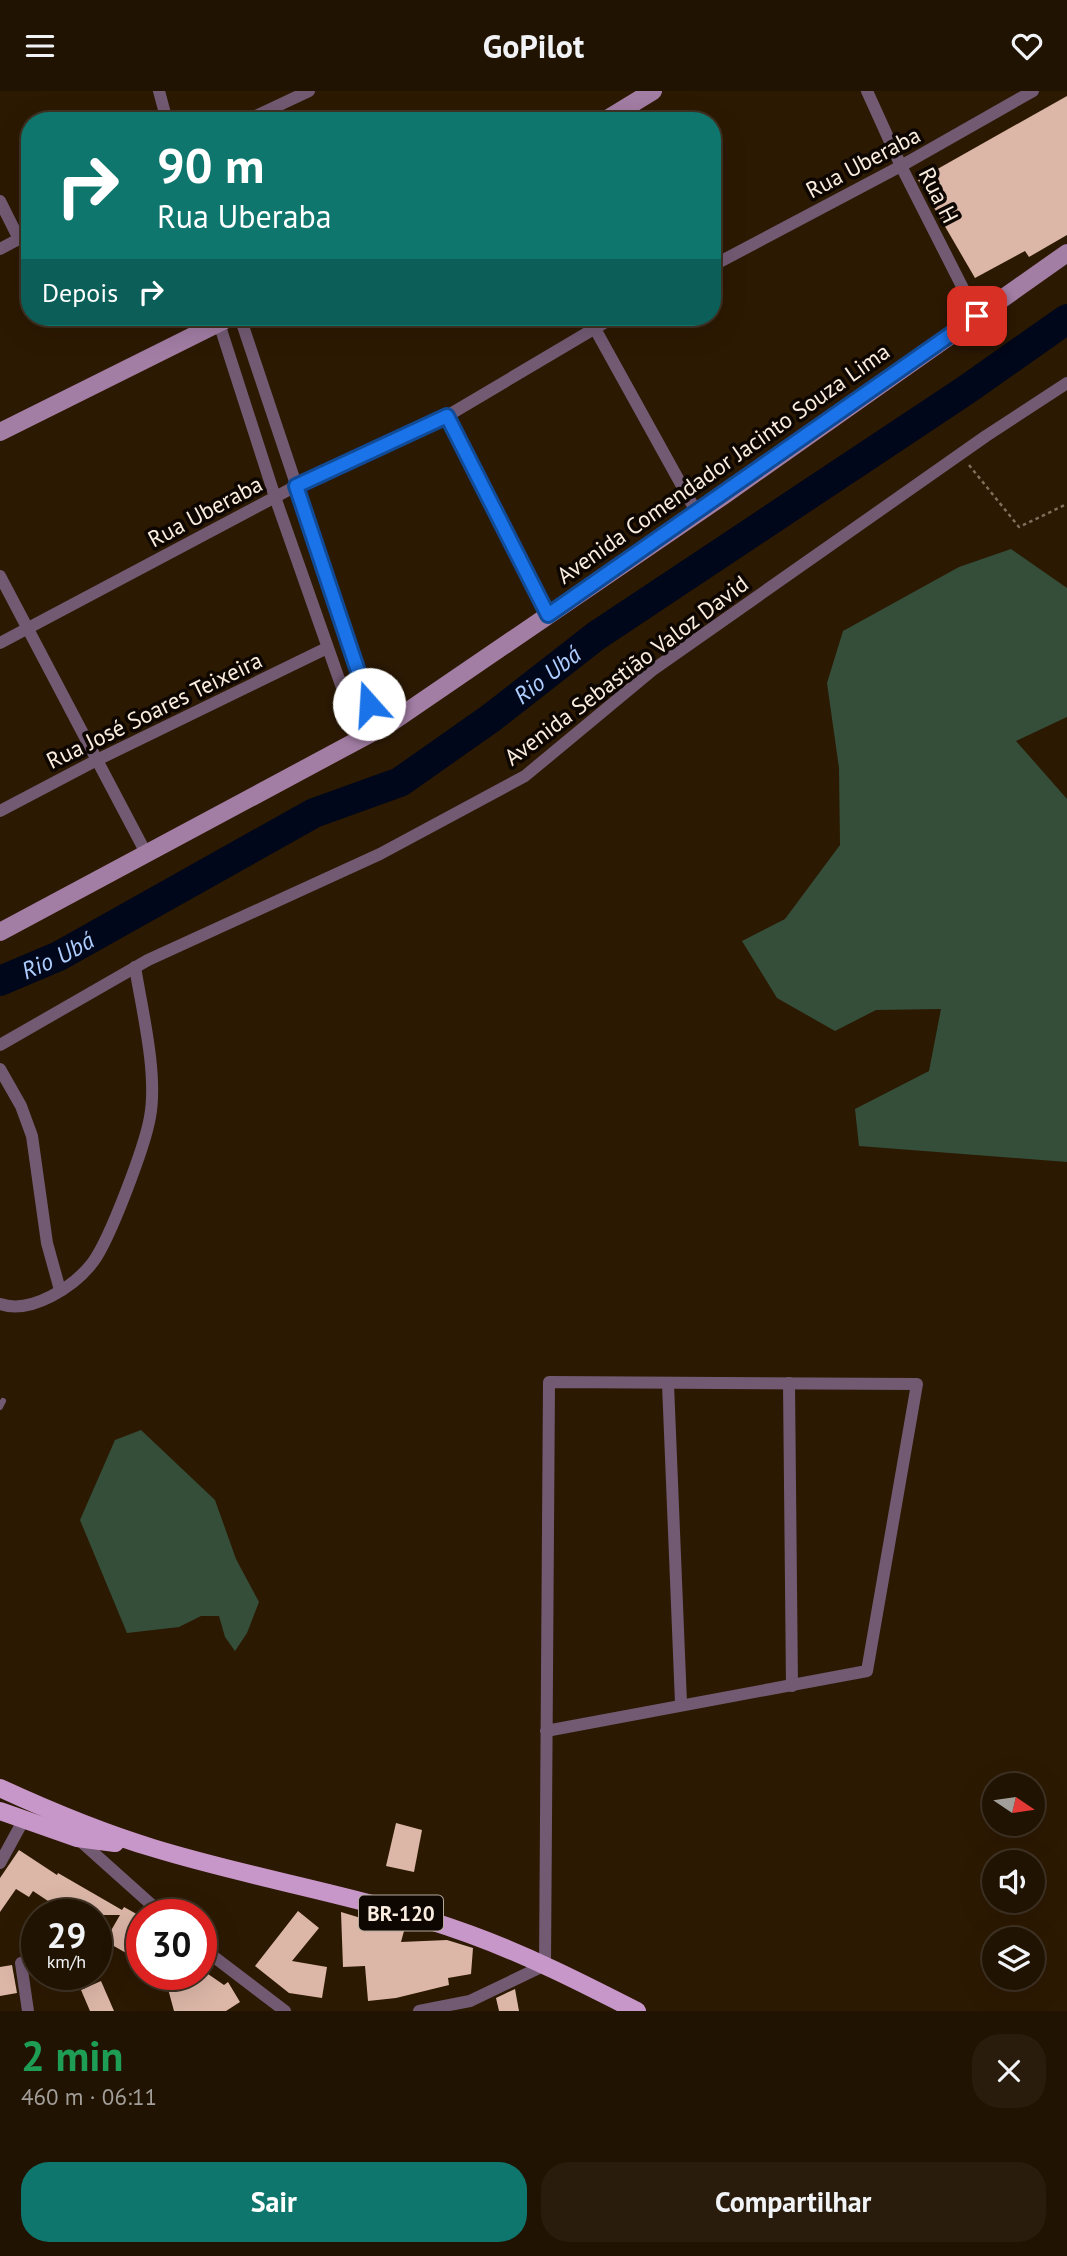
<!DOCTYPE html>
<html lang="pt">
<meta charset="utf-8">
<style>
body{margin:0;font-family:"PT Sans",sans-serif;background:#291c0c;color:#f1f3f6;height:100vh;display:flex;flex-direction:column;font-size:26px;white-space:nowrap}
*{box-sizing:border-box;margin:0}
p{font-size:23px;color:#a29e99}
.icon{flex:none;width:38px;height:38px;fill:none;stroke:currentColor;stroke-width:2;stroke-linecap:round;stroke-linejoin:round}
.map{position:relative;height:1920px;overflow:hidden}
.sheet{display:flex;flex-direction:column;background:#211302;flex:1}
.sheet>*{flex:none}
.hud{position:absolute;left:21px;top:21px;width:700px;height:214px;border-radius:28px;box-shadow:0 7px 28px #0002,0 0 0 2px #3e3224;background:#0f766e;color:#fff;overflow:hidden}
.needle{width:46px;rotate:103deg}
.tools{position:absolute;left:982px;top:1682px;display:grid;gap:14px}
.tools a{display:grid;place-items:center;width:63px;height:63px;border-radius:50%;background:#211302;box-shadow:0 7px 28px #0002,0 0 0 2px #3e3224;font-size:35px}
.speed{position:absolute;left:21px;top:1808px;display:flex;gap:14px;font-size:35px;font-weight:700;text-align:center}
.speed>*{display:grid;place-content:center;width:91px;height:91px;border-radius:50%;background:#211302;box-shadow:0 7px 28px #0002,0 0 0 2px #3e3224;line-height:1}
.speed small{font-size:18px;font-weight:400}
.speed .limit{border:10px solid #d22;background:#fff;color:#111}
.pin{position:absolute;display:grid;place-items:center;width:60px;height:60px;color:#fff;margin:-30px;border-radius:14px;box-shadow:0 4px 10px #0006}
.me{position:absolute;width:77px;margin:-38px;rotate:341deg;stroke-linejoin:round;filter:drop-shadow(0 0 5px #0008)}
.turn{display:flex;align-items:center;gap:24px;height:147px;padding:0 21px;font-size:32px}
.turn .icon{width:91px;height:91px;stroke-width:2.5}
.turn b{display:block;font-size:49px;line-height:60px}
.then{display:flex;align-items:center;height:66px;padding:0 21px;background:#0003;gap:14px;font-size:26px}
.round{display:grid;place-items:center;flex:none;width:74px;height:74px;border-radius:28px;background:#291c0c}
.head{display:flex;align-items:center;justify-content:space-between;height:119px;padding:0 21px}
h1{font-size:42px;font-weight:700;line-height:52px;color:#1e9e55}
.cta{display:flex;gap:14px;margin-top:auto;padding:14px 21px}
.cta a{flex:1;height:80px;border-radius:28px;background:#0f766e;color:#fff;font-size:28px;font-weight:700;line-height:80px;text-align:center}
.cta a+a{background:#291c0c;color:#f1f3f6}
header{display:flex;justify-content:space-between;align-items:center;height:91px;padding:0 21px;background:#211302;font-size:32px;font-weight:700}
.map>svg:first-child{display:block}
.forest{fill:#344e3a}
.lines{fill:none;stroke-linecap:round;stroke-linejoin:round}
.river{stroke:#01071a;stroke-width:30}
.building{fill:#dcb7a8}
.path{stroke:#806f5c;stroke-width:2.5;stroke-dasharray:3.5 3.5;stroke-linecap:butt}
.lane{stroke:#725a73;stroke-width:6}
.street{stroke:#725a73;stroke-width:12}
.secondary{stroke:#a27da4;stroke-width:18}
.primary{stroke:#c897ca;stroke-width:18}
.route-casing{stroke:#114b97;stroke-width:18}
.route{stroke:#1a73e8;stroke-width:12}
.labels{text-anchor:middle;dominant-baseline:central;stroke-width:7;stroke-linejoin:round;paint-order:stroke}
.shield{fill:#0e0601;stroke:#b3a89c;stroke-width:2}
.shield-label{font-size:21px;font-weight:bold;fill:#faeddf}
.street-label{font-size:23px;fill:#faeddf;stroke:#0e0601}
.water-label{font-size:24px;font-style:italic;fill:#aeceff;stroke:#0e0601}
</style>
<header><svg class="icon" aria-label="menu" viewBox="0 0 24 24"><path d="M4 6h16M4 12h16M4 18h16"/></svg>GoPilot<svg class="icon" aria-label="heart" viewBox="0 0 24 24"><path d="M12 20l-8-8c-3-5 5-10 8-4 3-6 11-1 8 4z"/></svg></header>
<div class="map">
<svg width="1067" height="1920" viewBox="0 0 1067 1920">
<rect width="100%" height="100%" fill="#2c1902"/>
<g class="forest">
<path d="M1011 458 1067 497V626L1016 650 1067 708V1071L859 1055 855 1018 929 980 941 918 876 919 835 940 777 907 742 850 785 828 840 754 839 677 827 592 843 540 959 476Z"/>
<path d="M141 1339 215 1409 236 1468 259 1511 247 1542 235 1560 225 1546 219 1525H201L179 1536 127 1542 80 1429 115 1349Z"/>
</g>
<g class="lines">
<path class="river" id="s1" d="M0 890 59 865 314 722 400 691 491 627 596 545 966 299 1067 228"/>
</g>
<g class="building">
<path d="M1067 5V144L1029 166 1025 160 975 187 918 89Z"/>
<path d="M396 1732 422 1739 414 1781 386 1775Z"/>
<path d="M19 1759 57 1784 58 1782 122 1819 124 1816 142 1826 131 1847 142 1855V1871L105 1850 120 1824H69L33 1800 29 1806 16 1798 0 1821V1787Z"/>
<path d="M298 1820 319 1837 292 1870 327 1876 322 1907 289 1902 255 1875Z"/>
<path d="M341 1821 404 1840 401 1851 447 1849 473 1857 471 1883 448 1887 449 1894 396 1907 368 1910 365 1875 343 1876Z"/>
<path d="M12 1874 17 1902 0 1905V1876Z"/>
<path d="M164 1883H208L224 1894 228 1891 240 1911 226 1920H174Z"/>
<path d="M101 1890 114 1920H90L81 1899Z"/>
<path d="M515 1898 519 1920H499L496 1907Z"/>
</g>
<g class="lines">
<path class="path" d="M969 374 1019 436 1067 413"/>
<path class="lane" d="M0 1316 3 1310"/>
<g class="street">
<path d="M159 0 167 30"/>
<path d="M867 0 901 75 977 225"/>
<path d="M245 30 309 0"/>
<path d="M0 110 19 148"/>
<path d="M0 158 30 142"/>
<path d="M712 175 901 75 1033 0"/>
<path d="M217 226 275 406 360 648"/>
<path d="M240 226 378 638"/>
<path d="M594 236 697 422"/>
<path d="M447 325 548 524"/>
<path d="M0 485 146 762"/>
<path d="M0 552 296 395 447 325 614 226"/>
<path d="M0 720 97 669 327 557"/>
<path d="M0 954 148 869 380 763 525 685 654 578 986 345 1067 292"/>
<path d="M0 978 21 1015 32 1045 47 1152 60 1199"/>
<path d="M0 1213C31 1224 75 1195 93 1171 110 1148 145 1055 150 1026 158 983 142 919 135 876"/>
<path d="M789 1292 792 1595"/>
<path d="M668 1293 681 1612"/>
<path d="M77 1747 163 1824"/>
<path d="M0 1772 23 1730"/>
<path d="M201 1856 285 1920"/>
<path d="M21 1872 28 1920"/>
<path d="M419 1920 470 1910 545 1874 549 1291 917 1293 867 1580 546 1640"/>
</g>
<g class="secondary">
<path d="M604 30 653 0"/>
<path d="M0 341 231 226"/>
<path d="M0 841 392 631 723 405 1067 162"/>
</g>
<g class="primary">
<path d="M0 1697C50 1720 100 1741 153 1757 257 1789 366 1805 469 1843 527 1864 582 1892 637 1920"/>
<path d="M0 1720 77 1747 115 1752"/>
</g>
</g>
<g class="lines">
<defs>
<path id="route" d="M369 613 296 395 447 325 548 524 977 225"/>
</defs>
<use href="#route" class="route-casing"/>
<use href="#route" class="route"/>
</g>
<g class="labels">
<rect class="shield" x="359" y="1804.5" width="84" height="35" rx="5"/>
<g class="shield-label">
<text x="401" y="1822">BR-120</text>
</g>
<g class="street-label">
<text transform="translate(863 71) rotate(-28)">Rua Uberaba</text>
<text transform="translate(939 104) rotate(63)">Rua H</text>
<text transform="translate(723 372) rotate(-35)">Avenida Comendador Jacinto Souza Lima</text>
<text transform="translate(205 420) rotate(-28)">Rua Uberaba</text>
<text transform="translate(626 579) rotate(-37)">Avenida Sebastião Valoz David</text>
<text transform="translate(154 619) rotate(-26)">Rua José Soares Teixeira</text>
</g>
<g class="water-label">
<text stroke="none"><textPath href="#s1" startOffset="630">Rio Ubá</textPath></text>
<text stroke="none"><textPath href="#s1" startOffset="63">Rio Ubá</textPath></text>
</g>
</g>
</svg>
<div class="tools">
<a><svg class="needle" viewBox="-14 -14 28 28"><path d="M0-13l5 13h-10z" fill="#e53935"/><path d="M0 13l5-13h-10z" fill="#a29e99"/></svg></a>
<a><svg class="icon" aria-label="sound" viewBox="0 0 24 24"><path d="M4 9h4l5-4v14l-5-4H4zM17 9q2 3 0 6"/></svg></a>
<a><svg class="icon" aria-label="layers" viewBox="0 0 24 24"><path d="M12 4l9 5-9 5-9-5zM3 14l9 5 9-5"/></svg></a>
</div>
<div class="speed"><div>29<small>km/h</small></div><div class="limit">30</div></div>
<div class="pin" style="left:977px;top:225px;background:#d93025"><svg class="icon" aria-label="arrive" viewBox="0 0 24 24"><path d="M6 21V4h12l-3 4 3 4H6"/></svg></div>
<svg class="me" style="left:369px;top:613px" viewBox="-20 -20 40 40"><circle r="19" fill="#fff"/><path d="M0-13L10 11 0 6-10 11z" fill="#1a73e8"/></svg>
<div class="hud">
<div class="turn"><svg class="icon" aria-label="right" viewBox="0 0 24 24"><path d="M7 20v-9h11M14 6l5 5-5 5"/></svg><div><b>90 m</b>Rua Uberaba</div></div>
<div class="then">Depois<svg class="icon" aria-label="right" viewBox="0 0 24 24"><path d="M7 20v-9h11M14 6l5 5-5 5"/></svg></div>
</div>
</div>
<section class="sheet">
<div class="head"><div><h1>2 min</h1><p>460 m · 06:11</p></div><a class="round"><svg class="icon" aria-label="close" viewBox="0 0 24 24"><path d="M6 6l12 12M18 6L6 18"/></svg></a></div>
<div class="cta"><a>Sair</a><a>Compartilhar</a></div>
</section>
